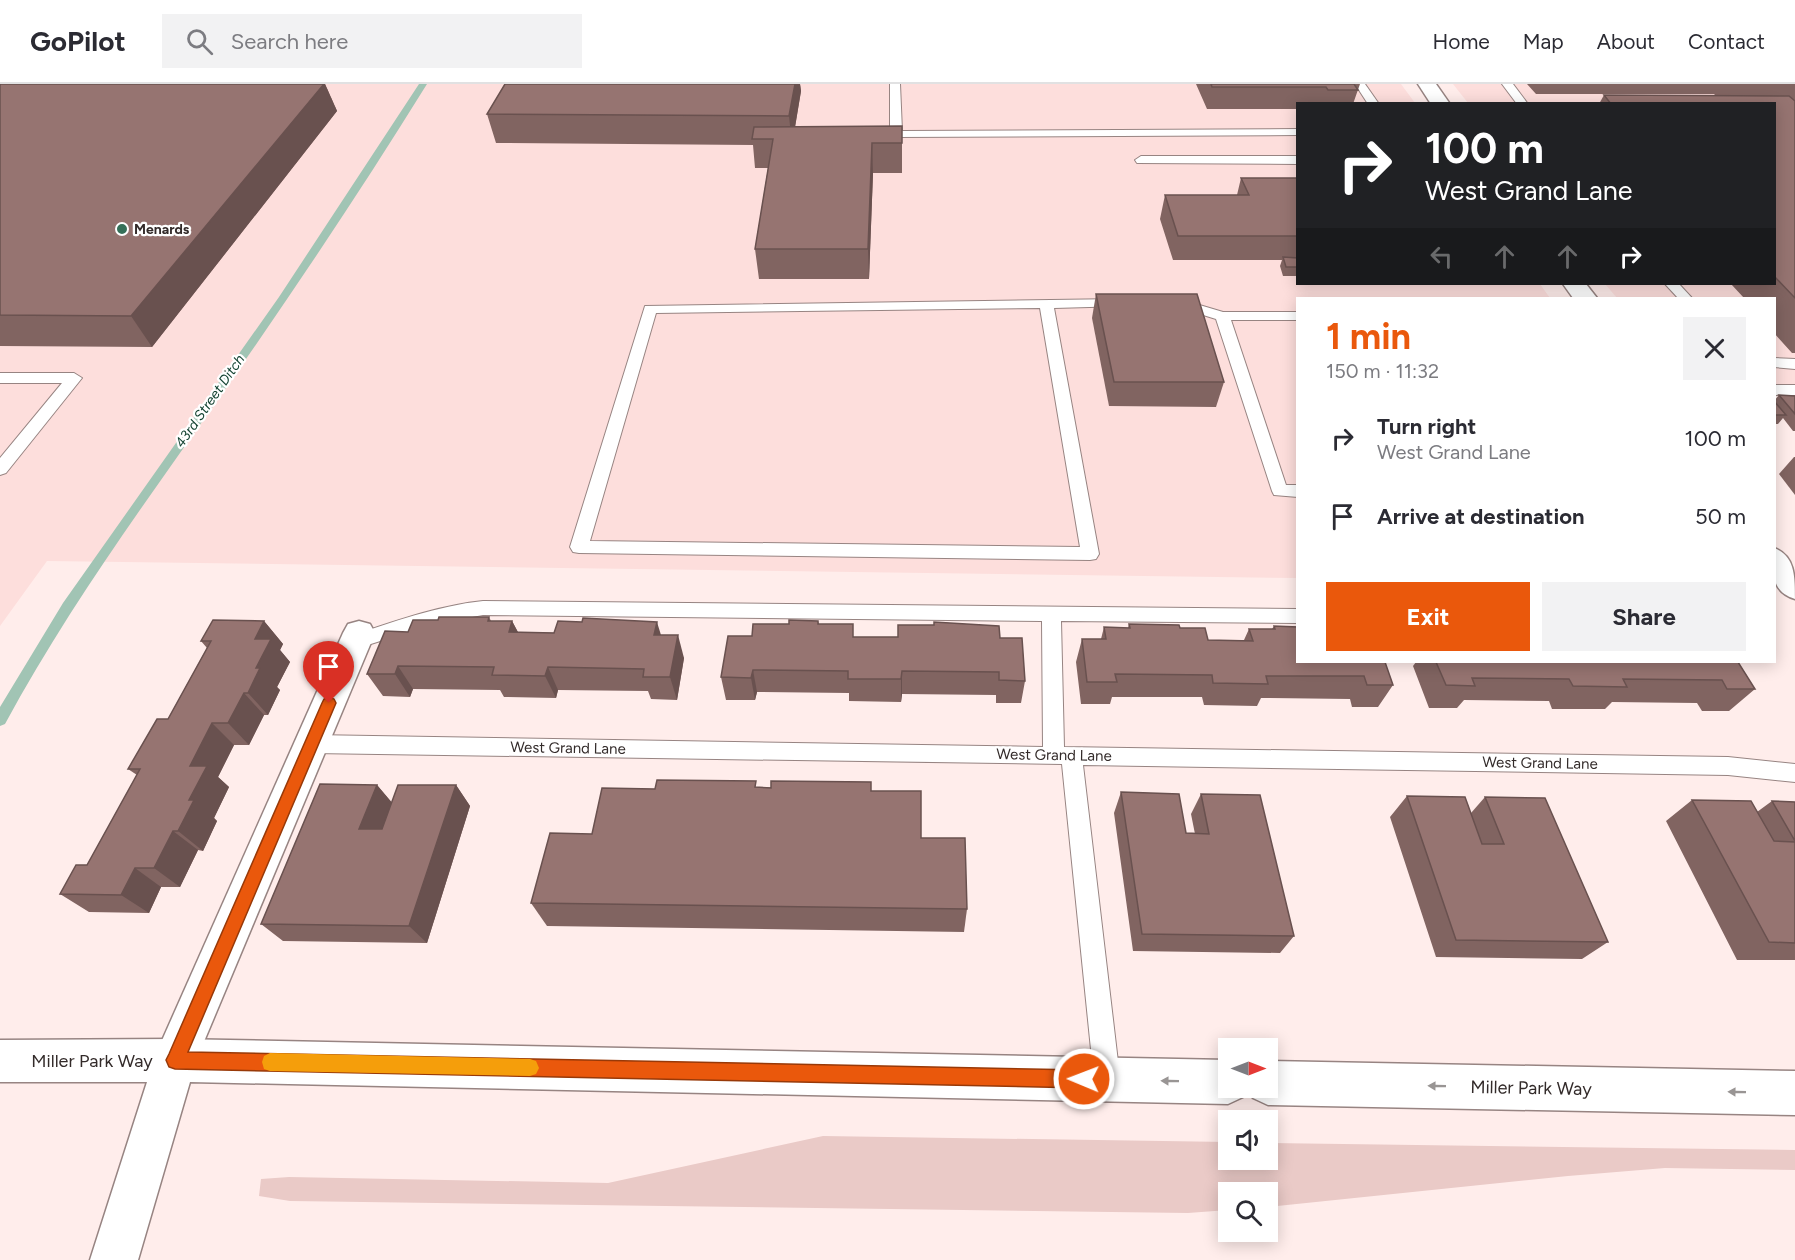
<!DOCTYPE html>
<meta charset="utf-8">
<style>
body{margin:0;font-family:Figtree,sans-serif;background:#f2f2f3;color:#2b2b33;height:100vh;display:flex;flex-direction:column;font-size:22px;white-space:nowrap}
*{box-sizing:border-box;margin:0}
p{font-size:20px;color:#7c7c81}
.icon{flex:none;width:33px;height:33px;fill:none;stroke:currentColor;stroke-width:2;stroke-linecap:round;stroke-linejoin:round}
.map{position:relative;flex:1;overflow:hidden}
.panel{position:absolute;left:1296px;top:213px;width:480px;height:366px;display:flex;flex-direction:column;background:#fff;border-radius:0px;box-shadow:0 3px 15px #0003}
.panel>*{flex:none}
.hud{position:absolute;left:1296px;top:18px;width:480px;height:183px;border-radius:0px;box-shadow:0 3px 15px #0003;background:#202124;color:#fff;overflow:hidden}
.needle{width:39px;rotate:90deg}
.controls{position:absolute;left:1218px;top:954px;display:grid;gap:12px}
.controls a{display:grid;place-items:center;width:60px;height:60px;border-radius:0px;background:#fff;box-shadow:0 3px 15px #0003;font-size:30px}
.pin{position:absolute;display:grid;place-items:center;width:51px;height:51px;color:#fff;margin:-62px -26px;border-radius:50% 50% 50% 0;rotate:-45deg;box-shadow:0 0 6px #0007}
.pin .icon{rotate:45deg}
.me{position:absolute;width:66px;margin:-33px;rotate:271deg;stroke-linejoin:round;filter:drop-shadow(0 0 4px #0008)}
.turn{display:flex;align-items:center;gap:21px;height:126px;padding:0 30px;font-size:27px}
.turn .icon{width:78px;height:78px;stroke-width:2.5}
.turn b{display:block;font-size:42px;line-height:51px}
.lanes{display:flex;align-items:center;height:57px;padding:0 30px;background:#0003;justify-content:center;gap:30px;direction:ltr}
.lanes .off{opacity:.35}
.round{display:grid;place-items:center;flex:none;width:63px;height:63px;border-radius:0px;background:#f2f2f3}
.headline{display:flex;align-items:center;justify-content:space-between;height:102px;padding:0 30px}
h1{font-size:36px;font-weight:700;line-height:45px;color:#ea580c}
.cta{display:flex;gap:12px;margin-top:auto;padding:12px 30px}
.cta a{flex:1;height:69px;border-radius:0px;background:#ea580c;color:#fff;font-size:24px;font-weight:700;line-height:69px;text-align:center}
.cta a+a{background:#f2f2f3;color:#2b2b33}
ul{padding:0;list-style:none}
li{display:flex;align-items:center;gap:18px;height:78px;padding:0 30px}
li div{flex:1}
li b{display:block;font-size:22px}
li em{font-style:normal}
header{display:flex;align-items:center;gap:36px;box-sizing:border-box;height:84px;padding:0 30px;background:#fff;border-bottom:2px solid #e1e1e2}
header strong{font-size:28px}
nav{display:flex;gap:33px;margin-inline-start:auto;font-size:21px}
.search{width:420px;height:54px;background:#f2f2f3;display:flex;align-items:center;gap:15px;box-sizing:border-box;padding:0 21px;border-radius:0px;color:#7c7c81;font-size:22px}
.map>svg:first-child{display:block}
.built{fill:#fddedc}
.green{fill:#eacac7}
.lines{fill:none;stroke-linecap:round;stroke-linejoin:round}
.stream{fill:#a1c4b4;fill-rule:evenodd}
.lane-casing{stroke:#978482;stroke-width:2}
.street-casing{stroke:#978482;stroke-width:3}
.secondary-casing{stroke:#978482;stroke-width:3}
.lane{fill:#fff;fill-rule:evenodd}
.street{fill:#fff;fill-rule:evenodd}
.secondary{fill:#fff;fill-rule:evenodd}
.wall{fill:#816461}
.shaded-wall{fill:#69514f}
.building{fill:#967471;stroke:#69514f;stroke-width:1.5}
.oneway{fill:#999594}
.route{fill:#ea580c;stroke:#983908;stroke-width:1.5}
.slow{fill:#f59e0b}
.poi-dot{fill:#357059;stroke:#fff;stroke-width:2}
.labels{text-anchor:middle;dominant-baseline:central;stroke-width:4.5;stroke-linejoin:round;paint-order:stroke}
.far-poi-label{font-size:14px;font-weight:bold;fill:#332b2a;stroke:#fff;text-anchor:start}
.far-water-label{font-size:14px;font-style:italic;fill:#144332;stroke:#fff}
.street-label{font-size:15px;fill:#332b2a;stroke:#fff}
.near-street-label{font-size:18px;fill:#332b2a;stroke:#fff}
</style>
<header>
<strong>GoPilot</strong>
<div class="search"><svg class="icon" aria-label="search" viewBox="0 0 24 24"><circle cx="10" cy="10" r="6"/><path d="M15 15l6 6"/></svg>Search here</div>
<nav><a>Home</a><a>Map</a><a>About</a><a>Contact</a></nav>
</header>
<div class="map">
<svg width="1795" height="1176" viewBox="0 0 1795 1176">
<rect width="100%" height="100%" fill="#ffedeb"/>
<g class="built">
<path d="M0 0H1401L1415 19 1298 20V200H1540L1550 214H1298L1297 494 47 477 0 542Z"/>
<path d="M1453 0H1795V301H1775L1774 214H1617L1605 200H1774V20L1468 19Z"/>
</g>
<path class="green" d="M823 1052 1228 1058V1076H1268V1059L1795 1066V1086L1665 1084 1568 1092 1268 1123V1108H1228V1126L1188 1129 290 1117 259 1112 261 1095 289 1093 608 1099Z"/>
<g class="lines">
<path class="stream" d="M419 0H427C360 108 289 214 216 318 142 423 66 527 5 640L0 642V623L63 519 279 213Z"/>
<defs>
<g id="lane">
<path d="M890 0H900L902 47 1298 45V51L896 53 890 50Z"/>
<path d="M1355 0H1365L1379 20H1368Z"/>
<path d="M1502 0H1513L1528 20H1517Z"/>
<path d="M1141 72H1298V80L1137 79 1135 76Z"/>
<path d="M1665 200H1679L1692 214H1678Z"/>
<path d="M1176 214 1223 228H1298V236H1231L1286 401H1298V413L1274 411 1272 407 1216 235 1171 221 1169 218 1171 215Z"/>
<path d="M1120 215 1125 216 1127 219 1125 222 1054 224 1099 470 1096 475 1090 476 579 469 573 468 570 463 645 222ZM1040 224 1080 463 590 457 656 229Z"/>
<path d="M1774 274 1795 275V285L1774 283Z"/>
<path d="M0 289H74L82 294 6 389 0 391V374L62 299H0Z"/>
<rect x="1774" y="301" width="21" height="10"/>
<path d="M483 517 1298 525V539L1061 537 1064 663 1728 673 1795 680V698L1728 691 1083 681 1120 995 1116 1004 1107 1008 1098 1004 1094 995 1062 680 312 669 305 666 302 660 305 654 312 651 1043 663 1042 537 483 531 434 540 355 565 348 563 345 558 348 553C393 538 436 522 483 517Z"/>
</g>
<path id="street" d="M359 537 370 540 375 549 190 991 175 997 160 991 154 976 160 961 343 549 348 540Z"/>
<g id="secondary">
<path d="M1418 0H1436L1450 20H1431Z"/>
<path d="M1563 200H1586L1597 214H1573Z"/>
<path d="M1774 464C1795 472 1795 492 1795 515 1769 507 1774 487 1774 464Z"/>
<path d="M175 955 1228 976V1004H1247L1243 1013 1228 1020 190 998 138 1176H90L147 998H0V956Z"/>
<path d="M1268 977 1795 987V1031L1268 1021 1253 1014 1248 1004H1268Z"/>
</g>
</defs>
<use href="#lane" class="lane-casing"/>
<use href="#street" class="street-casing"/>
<use href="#secondary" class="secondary-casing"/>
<use href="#lane" class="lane"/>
<use href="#street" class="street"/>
<use href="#secondary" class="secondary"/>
</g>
<g class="wall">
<path d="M0 0H325L337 27 152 263 0 262Z"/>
<path d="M505 0H800L801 7 795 43 902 42V89H873L869 195H759L755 165 768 84H755L753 61 496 59 487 30Z"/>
<path d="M1196 0H1360L1353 20H1298V25H1207Z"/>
<path d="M1527 0H1795V269H1792L1774 249V214H1744L1731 200H1774V20H1599L1604 11 1716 12 1714 10H1536Z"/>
<path d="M1241 94H1298V192H1283L1280 182 1282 176H1173L1160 135 1165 111H1237Z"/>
<path d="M1096 210 1224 298 1216 323 1109 322 1092 234Z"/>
<path d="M1779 311 1795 312V347H1793L1783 334 1778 340H1774V317Z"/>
<path d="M1794 373H1795V411L1779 390Z"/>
<path d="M489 533 491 537H512L518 548 660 551 684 574 677 616 651 615 648 607 558 606 556 614 504 613 500 606 413 605 410 613 383 612 367 590 408 548 438 536Z"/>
<path d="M264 537 283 560 280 566 290 578 277 603 280 606 268 631H264L249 661H234L218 693 229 703 214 734 217 737 203 767 198 766 180 803H161L149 829 89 828 60 810 87 781 137 691 128 685 168 635 207 564 201 557Z"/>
<path d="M818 537 819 540 854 553 1000 554 1025 597 1021 619H996V611L902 610 901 618 849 617V609L757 608 755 616H726L721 593 789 540Z"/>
<path d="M1129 540 1180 544 1208 556H1244L1249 545H1272L1274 542 1385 578 1393 601 1378 623H1352L1350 615 1261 614 1257 622 1204 621 1202 613H1112L1110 620H1081L1076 578 1082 555H1101L1104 543 1128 544Z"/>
<path d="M1416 578H1738L1755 605 1729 627H1702L1697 619 1612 618 1605 625H1552L1549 617 1464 616 1457 624H1429L1413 582Z"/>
<path d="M377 701 392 719 456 701 470 722 427 859 283 857 261 840Z"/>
<path d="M757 703 871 707 921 754 967 825 964 848 547 842 531 819 592 750 655 705Z"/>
<path d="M1121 708 1186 749 1195 750 1191 730 1201 710 1294 852 1280 869 1133 867 1114 729Z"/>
<path d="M1407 712 1471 729 1485 713 1608 858 1582 875 1436 873 1390 733Z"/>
<path d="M1692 716 1757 728 1772 717 1795 718V876H1737L1666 737Z"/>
</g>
<g class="shaded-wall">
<path d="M324 0H325L337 27 152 263 131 232Z"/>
<path d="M795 0H800L801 7 792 61 789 32Z"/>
<path d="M872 59 873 89 869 195 868 165Z"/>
<path d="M264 537 283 560 280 566 290 578 277 603 280 606 268 631 248 609 256 584 255 555Z"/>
<path d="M512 537 524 560 509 548Z"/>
<path d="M657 538 664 561 654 551Z"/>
<path d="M678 551 684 574 677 616 670 593Z"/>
<path d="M398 582 413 605 410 613 395 590Z"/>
<path d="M548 583 558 606 556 614 545 592Z"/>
<path d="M753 586 757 608 755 616 751 594Z"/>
<path d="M902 587V610L901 618V595Z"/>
<path d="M244 609 264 631 249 661 228 639Z"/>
<path d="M212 639 234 661 218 693 229 703 214 734 217 737 203 767 178 747 189 716 190 682Z"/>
<path d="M377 701 394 721 378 765 359 745Z"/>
<path d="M456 701 470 722 427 859 409 842Z"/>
<path d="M173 747 198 766 180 803 154 784Z"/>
<path d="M135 784 161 803 149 829 121 811Z"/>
</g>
<g class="building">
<path d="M0 0H324L131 232 0 231Z"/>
<path d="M505 0H795L789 32 487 30Z"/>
<path d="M1211 0H1354L1358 6H1328L1326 3H1212Z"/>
<path d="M1604 11 1789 12 1795 17V214L1774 192V20H1611Z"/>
<path d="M902 42V59H872L868 165H755L773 55H752L754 43Z"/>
<path d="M1241 94H1298V152H1178L1165 111H1249Z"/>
<path d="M1283 173 1298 174V183H1286Z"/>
<path d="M1096 210H1197L1224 298H1114Z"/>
<path d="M1779 311 1795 312V330Z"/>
<path d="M1774 317 1786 331H1774Z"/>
<path d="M439 533H489L488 537H512L509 548 554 549 558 537 582 538 583 534 657 538 654 551H678L670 593H643L644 585 548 583 545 592 492 591 494 583 398 582 395 590H367L385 547 408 548 413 536H438Z"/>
<path d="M213 536 264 537 255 555H271L256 584H260L248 609H244L228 639H212L190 682H207L189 716H194L178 747H173L154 784H135L121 811 60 810 76 781H87L140 685H128L157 635H168L211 557H201Z"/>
<path d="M789 536 818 537V540H853V553H898V541H934V538L999 542 1000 554H1022L1025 597 999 596V588L902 587 901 595H848V587L753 586 751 594 721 593 728 552H752L753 540H789Z"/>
<path d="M1129 540 1179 541 1180 544H1205L1208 556 1253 557 1249 545H1275L1274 542 1298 543V578H1385L1393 601H1367L1364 592H1266L1268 600 1213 599 1212 591 1115 590 1117 598H1087L1082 555H1106L1104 543 1130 544Z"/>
<path d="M1436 578H1738L1755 605H1727L1722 596 1623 595 1627 603 1573 602 1569 595 1472 594 1475 602 1446 601Z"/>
<path d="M657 696 756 697 755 703 771 704V697L871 698V707H921V754H965L967 825 531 819 550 749 592 750 602 704 655 705Z"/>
<path d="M320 700 377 701 359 745H382L398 701H456L409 842 261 840Z"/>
<path d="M1121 708 1179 710 1186 749 1209 750 1201 710 1260 711 1294 852 1142 850Z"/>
<path d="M1407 712 1465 713 1482 760H1504L1485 713 1545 714 1608 858 1456 856Z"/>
<path d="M1692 716 1751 717 1774 757 1795 758V859L1769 858Z"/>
<path d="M1772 717 1795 718V757Z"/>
</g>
<defs><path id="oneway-solid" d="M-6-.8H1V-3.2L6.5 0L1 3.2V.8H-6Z" transform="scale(1.5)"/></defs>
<g class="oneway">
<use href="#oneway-solid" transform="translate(1170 997) rotate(-179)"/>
<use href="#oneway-solid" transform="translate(1437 1002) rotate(-179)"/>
<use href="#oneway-solid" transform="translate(1737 1008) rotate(-179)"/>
</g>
<path class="route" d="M329 613 334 615 336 619 188 968 1084 986 1091 988 1093 995 1091 1001 1084 1004 175 985 169 983 166 976 169 970 322 619 324 615Z"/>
<path class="slow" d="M270 969 530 975 536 977 539 984 536 990 530 992 270 987 264 985 262 978 264 972Z"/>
<circle class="poi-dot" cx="122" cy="145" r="6"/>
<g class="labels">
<g class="far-poi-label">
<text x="134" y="145">Menards</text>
</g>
<g class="far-water-label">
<text transform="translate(210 317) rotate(-55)">43rd Street Ditch</text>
</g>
<g class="street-label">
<text transform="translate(568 664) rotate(1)">West Grand Lane</text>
<text transform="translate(1054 671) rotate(1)">West Grand Lane</text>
<text transform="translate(1540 679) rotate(1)">West Grand Lane</text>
</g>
<g class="near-street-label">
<text x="92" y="977">Miller Park Way</text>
<text transform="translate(1531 1004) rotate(1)">Miller Park Way</text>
</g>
</g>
</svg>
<div class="controls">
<a><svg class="needle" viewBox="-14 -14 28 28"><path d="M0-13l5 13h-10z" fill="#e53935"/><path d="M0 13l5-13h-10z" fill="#7c7c81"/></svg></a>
<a><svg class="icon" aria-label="sound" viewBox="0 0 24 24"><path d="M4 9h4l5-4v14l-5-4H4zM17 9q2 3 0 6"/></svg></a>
<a><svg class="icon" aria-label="search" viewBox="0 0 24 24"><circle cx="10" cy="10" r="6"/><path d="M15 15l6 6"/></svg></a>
</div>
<div class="pin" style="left:329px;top:619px;background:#d93025"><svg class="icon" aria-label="arrive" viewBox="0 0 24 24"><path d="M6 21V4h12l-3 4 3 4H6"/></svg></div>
<svg class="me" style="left:1084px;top:995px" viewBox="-20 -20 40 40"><circle r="17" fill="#ea580c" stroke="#fff" stroke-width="3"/><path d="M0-11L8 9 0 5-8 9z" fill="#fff"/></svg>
<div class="hud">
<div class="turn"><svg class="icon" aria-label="right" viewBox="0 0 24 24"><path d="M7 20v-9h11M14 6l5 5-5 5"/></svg><div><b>100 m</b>West Grand Lane</div></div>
<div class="lanes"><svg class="icon off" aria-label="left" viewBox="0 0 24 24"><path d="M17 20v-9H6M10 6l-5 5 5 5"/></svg><svg class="icon off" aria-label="ahead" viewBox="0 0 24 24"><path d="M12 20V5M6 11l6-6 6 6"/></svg><svg class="icon off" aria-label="ahead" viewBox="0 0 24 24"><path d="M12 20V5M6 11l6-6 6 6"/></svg><svg class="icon" aria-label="right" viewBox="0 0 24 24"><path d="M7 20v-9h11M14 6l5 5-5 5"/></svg></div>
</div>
<section class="panel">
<div class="headline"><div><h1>1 min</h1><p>150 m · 11:32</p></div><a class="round"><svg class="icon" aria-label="close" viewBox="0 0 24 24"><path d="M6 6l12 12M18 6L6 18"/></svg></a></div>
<ul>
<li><svg class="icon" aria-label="right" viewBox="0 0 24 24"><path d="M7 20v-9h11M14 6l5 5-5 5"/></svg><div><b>Turn right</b><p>West Grand Lane</p></div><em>100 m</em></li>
<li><svg class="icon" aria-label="arrive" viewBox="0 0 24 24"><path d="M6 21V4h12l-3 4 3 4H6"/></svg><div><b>Arrive at destination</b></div><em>50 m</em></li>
</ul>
<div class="cta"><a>Exit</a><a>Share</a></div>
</section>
</div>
